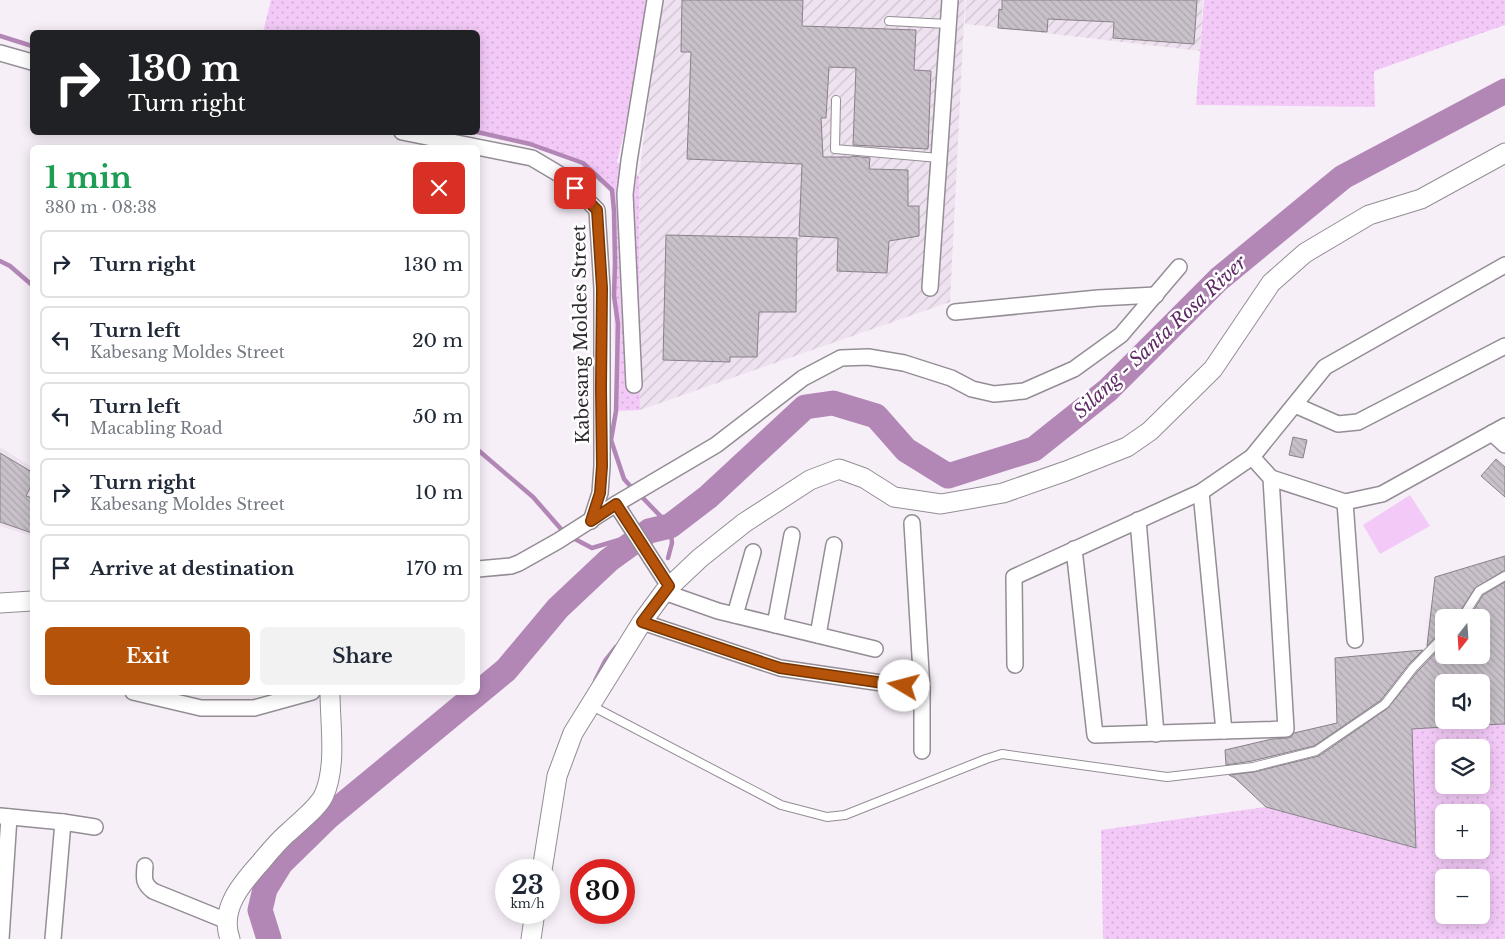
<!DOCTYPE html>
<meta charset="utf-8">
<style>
body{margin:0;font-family:"Libre Baskerville",serif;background:#f2f2f3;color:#1f2937;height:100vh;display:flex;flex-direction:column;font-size:19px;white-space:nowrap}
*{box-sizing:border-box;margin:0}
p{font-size:16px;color:#747a83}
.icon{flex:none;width:28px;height:28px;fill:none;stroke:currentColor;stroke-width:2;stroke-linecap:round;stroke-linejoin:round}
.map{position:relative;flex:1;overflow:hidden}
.details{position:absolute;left:30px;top:145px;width:450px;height:550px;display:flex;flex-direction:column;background:#fff;border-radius:8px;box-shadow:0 2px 12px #0003}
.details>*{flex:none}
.guide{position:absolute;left:30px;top:30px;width:450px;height:105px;border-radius:8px;box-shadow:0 2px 12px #0003;background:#202124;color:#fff;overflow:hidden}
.needle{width:32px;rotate:197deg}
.buttons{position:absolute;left:1435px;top:609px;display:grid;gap:10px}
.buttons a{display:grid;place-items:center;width:55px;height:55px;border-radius:8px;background:#fff;box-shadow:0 2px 12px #0003;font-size:25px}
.speed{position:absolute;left:495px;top:859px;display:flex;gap:10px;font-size:25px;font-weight:700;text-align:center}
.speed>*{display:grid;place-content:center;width:65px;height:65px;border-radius:50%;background:#fff;box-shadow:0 2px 12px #0003;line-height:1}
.speed small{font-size:12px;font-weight:400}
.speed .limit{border:8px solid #d22;background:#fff;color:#111}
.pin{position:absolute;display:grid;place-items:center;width:42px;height:42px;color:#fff;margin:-21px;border-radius:10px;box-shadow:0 2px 8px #0006}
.me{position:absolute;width:55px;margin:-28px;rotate:278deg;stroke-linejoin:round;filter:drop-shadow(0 0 4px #0008)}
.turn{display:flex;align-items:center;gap:18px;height:105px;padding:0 15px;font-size:22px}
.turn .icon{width:65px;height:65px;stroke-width:2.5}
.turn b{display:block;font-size:35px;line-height:42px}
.round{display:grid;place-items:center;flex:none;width:52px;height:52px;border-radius:8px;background:#f2f2f3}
.overview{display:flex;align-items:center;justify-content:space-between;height:85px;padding:0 15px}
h1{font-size:30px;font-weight:700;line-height:38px;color:#1e9e55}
.cta{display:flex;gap:10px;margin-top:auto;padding:10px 15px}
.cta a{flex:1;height:58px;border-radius:8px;background:#b45309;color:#fff;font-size:20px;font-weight:700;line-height:58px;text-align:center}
.cta a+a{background:#f2f2f3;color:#1f2937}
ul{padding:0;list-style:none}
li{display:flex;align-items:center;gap:15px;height:68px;margin:0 10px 8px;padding:0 5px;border:2px solid #e0e1e3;border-radius:8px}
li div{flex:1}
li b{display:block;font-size:19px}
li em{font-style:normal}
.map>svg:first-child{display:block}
.built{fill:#efe2f0}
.industrial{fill:url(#industrial-furrows)}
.grass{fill:url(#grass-dots);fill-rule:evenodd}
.pitch{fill:#f3caf7}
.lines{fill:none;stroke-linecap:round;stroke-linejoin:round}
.stream{stroke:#b287b6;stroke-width:4.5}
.river{stroke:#b287b6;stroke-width:25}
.building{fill:url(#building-back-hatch);stroke:#888189}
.service-casing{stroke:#948d95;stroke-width:10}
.minor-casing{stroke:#948d95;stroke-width:18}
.tertiary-casing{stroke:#948d95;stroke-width:21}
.service{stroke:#fff;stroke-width:8}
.minor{stroke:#fff;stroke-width:15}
.tertiary{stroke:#fff;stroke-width:19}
.route-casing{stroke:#753606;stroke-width:12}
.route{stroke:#b45309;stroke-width:9}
.labels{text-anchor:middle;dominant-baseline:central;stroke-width:5;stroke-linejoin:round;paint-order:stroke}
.street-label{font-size:18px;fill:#2c292c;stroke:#fff}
.water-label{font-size:19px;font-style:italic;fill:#5f2a65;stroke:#fff}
</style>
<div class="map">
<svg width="1505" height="939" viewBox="0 0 1505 939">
<defs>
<pattern id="industrial-furrows" width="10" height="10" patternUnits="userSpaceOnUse" patternTransform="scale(1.25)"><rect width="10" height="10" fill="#efe2f0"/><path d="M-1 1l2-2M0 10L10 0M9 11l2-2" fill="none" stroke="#cdc2ce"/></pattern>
<pattern id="grass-dots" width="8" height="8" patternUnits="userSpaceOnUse" patternTransform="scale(1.25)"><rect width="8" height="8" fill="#f3caf7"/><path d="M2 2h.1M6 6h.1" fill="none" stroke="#d0aed4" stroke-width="1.8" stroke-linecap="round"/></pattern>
<pattern id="building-back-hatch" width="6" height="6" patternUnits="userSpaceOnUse" patternTransform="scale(1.25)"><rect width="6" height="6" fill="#c9c1ca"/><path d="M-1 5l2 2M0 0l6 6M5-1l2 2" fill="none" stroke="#ada6ae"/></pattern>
</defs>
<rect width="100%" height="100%" fill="#f7eff8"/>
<path class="built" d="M0 447 32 467V532L31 536 0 526Z"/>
<g class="industrial">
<path d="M661 0H965L950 302 640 410 639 176Z"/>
<path d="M966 0H1203L1200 51 965 24Z"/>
</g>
<g class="grass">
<path d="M271 0H656L617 162 639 176 640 410 616 411 612 190 583 163 530 144 478 132V32H263Z"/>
<path d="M1204 0H1505V25L1374 71 1375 107 1196 105Z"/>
<path d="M1505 724V939H1103L1101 830 1265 807 1415 848 1412 729ZM1444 748H1481V785H1444ZM1444 812H1481V850H1444ZM1444 878H1481V915H1444Z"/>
</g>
<path class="pitch" d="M1410 495 1430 526 1380 554 1363 525Z"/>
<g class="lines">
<g class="stream">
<path d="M0 36 32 46"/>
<path d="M477 132 530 144 583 163 612 190 614 211 615 263 614 296 618 324 616 411 611 440 624 479 632 488"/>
<path d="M0 261 10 266 32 285"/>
<path d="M478 450 533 497 561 529"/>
<path d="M640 495 670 526 672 543 668 558"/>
<path d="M640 534 670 526"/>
<path d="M573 538 592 548 632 536"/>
<path d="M595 681 605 661 616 647"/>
</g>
<path class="river" d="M269 939 260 910 265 889 281 863 328 817 506 670 558 608 609 560 649 531 670 526 708 497 805 407 833 403 876 416 906 450 948 476 1034 449 1108 390 1219 279 1343 177 1505 91"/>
</g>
<g class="building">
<path d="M682 0H803L802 26 916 30 914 70 931 71 928 149 853 145 856 68 829 67 826 118H821L823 157H852V156L870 158 869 169 908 170V206H919V236L889 241 887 273 837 271 838 238 799 236 802 164 687 159 691 52H681Z"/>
<path d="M1002 0H1197L1194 44 1113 38 1114 22 1048 19 1047 32 998 28 999 9 1002 10Z"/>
<path d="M666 235 797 238 796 312H759L757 357H730V362L663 360Z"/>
<path d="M1293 437 1307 440 1303 458 1289 455Z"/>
<path d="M0 453 32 472V484L26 496 32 498V533L0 522Z"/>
<path d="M1496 459 1505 467V497L1481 476Z"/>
<path d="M1505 556V570L1475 588 1456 618H1444V630L1440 632 1427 646 1435 577Z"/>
<path d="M1505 582V724L1481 725V682H1444V727L1412 729 1416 848 1266 807 1235 778 1229 775 1254 772 1319 756 1388 708 1417 672 1444 644V655H1481V618H1469L1483 595Z"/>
<path d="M1423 650 1409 664 1381 700 1314 746 1252 761 1226 765 1225 750 1272 739 1287 738 1291 737 1294 733 1337 723 1335 658Z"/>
</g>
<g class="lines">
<defs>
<g id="service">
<path d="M889 21 948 24"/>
<path d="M836 100 835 149 939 158"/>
<path d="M1462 618 1479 591 1505 576"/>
<path d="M590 705 781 805 827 817 845 815 986 759 1002 754 1167 777 1253 767 1316 751 1385 704 1413 668 1444 636"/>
</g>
<g id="minor">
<path d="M0 53 32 62"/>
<path d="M402 132 532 158 564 177 597 210 602 288V466L600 493 591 521"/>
<path d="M930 288 950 0"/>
<path d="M955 312 1098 298 1156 295"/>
<path d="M634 385 625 194 629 161 655 0"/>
<path d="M1295 405 1338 424 1358 422 1505 346"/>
<path d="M1492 433 1505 445"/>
<path d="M1271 478 1345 502 1382 494 1505 426"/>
<path d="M1201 492 1224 731"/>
<path d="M1345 502 1355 640"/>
<path d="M616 504 669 586"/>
<path d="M1138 520 1156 734"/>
<path d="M912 523 922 689"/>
<path d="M1074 549 1095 735 1286 729 1271 478 1252 457"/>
<path d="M478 569 511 566 519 563 558 541 616 504 716 445 803 378 841 358 868 357 904 363 951 378 972 389 994 394 1024 391 1074 369 1121 335 1179 267"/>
<path d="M664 592 718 611 875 649"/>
<path d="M735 615 753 552"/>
<path d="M642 622 780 668 922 689V751"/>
<path d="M775 625 792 535"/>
<path d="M818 635 834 545"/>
<path d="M1015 665 1014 577 1201 492 1252 457 1325 367 1505 265"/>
<path d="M133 692 201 708H254L312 692"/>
<path d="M0 816 63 822 95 827"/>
<path d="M145 866C144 879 143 883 153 891L227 921"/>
<path d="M1 939 9 817"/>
<path d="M53 939 63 822"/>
</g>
<g id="tertiary">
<path d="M0 603 32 601"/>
<path d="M542 870 557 776 573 733 642 622 664 592 700 558 744 523 810 480 839 469 864 478 894 497 941 504 1003 493 1066 471 1127 447 1150 431 1213 369 1271 283 1305 253 1369 215 1421 199 1505 153"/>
<path d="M230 939C219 909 242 883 261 862 270 851 279 840 290 831 300 821 318 808 324 795 337 765 330 725 330 692"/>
<path d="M531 939 535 912"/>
</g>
</defs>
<use href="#service" class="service-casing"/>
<use href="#minor" class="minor-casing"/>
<use href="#tertiary" class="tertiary-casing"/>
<use href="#service" class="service"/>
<use href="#minor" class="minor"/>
<use href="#tertiary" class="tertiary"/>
</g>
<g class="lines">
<defs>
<path id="route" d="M575 188 597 210 602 288 601 388 602 466 600 493 591 521 616 504 669 586 642 622 780 668 904 686"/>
</defs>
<use href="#route" class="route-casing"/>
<use href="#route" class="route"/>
</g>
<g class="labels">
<g class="street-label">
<text transform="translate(581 334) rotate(-91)">Kabesang Moldes Street</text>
</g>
<g class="water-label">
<text transform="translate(1160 337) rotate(-43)">Silang - Santa Rosa River</text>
</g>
</g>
</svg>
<div class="buttons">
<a><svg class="needle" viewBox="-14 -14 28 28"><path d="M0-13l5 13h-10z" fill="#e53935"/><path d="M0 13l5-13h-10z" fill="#747a83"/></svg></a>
<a><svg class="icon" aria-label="sound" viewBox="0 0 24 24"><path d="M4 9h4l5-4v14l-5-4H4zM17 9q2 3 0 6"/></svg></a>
<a><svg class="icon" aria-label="layers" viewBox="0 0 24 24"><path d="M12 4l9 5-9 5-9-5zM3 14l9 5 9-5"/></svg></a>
<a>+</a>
<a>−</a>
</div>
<div class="speed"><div>23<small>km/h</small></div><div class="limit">30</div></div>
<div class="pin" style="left:575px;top:188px;background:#d93025"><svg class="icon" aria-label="arrive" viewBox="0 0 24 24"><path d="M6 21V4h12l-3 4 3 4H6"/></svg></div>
<svg class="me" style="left:904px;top:686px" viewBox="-20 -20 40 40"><circle r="19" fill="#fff"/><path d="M0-13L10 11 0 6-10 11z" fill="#b45309"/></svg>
<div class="guide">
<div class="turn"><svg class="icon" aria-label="right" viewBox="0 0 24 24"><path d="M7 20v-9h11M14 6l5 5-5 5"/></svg><div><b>130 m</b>Turn right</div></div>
</div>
<section class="details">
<div class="overview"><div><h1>1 min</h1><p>380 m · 08:38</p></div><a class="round" style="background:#d93025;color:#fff"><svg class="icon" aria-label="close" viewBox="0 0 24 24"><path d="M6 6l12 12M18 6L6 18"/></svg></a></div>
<ul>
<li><svg class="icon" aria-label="right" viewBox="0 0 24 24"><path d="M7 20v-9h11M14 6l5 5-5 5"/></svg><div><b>Turn right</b></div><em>130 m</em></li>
<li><svg class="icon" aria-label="left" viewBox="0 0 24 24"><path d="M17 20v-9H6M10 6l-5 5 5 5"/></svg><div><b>Turn left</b><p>Kabesang Moldes Street</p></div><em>20 m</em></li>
<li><svg class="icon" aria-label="left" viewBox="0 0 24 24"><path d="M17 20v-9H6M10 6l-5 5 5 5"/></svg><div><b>Turn left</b><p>Macabling Road</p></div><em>50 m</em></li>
<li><svg class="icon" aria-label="right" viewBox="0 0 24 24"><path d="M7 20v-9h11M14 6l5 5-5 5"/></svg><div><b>Turn right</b><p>Kabesang Moldes Street</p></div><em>10 m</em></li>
<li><svg class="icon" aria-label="arrive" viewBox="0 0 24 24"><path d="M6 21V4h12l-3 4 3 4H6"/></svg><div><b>Arrive at destination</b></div><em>170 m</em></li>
</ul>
<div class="cta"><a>Exit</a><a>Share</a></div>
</section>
</div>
